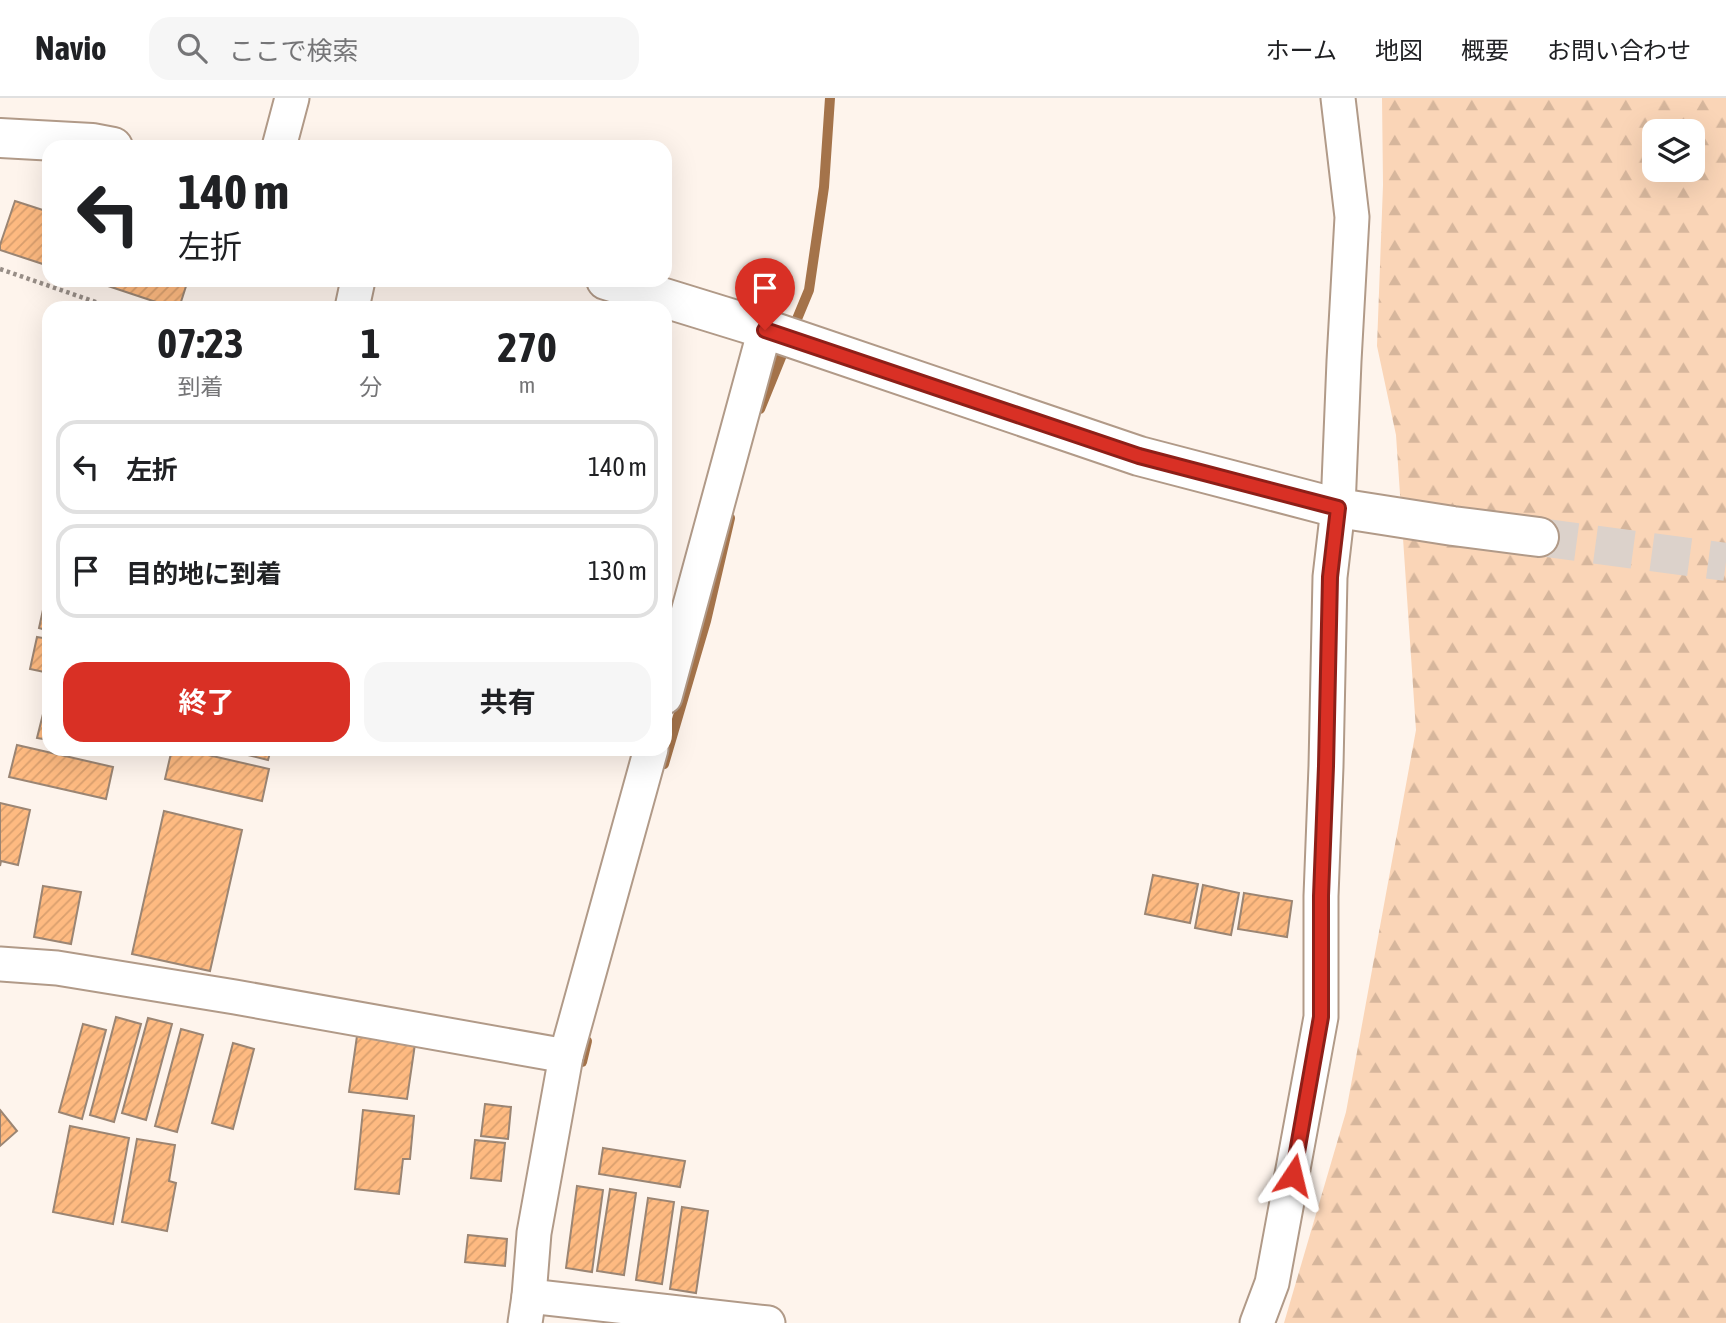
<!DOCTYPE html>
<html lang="ja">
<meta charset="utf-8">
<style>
body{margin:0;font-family:"Asap Condensed","Noto Sans JP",sans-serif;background:#f6f6f6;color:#202124;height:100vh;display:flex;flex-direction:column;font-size:26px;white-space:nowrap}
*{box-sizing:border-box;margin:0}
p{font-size:23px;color:#757577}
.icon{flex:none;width:38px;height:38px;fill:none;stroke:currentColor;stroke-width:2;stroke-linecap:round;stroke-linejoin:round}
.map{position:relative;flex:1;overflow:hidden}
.sheet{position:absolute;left:42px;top:203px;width:630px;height:455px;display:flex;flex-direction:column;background:#fff;border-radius:21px;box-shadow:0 7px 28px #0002}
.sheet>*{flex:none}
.hud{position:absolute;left:42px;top:42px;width:630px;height:147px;border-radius:21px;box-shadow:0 7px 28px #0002;background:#fff;color:#202124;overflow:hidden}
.fabs{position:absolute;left:1642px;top:21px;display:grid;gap:14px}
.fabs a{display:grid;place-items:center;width:63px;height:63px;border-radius:14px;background:#fff;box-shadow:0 7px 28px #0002;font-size:35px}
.pin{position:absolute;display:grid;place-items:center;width:60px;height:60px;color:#fff;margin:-72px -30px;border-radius:50% 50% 50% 0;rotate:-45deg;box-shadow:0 0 7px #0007}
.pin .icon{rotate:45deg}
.me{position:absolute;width:77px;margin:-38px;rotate:10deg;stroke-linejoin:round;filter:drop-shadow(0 0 5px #0008)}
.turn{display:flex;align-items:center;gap:24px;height:147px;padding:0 21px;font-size:32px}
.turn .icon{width:91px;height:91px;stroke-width:2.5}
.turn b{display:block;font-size:49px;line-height:60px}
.eta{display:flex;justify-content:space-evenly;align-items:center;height:119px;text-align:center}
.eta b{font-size:42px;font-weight:700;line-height:49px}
.button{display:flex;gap:14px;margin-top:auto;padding:14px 21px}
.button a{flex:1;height:80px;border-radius:21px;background:#d93025;color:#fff;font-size:28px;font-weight:700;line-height:80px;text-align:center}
.button a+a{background:#f6f6f6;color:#202124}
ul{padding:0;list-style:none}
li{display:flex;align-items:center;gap:21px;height:94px;margin:0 14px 10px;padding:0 7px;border:4px solid #e0e0e0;border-radius:21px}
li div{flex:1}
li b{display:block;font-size:26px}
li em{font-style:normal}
header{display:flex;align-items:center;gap:42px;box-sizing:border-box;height:98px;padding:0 35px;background:#fff;border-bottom:2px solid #e0e0e0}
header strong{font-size:33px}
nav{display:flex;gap:38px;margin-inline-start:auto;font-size:24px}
.search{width:490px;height:63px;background:#f6f6f6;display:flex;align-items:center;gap:18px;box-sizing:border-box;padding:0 24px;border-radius:21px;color:#757577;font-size:26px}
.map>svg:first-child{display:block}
.forest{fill:url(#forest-firs);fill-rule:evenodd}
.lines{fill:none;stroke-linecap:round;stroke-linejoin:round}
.stream{stroke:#a4734a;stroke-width:10}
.building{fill:url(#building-hatch);stroke:#9b8573;stroke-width:2}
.secondary-tunnel{stroke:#dcd2cb;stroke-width:38;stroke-dasharray:38 19;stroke-linecap:butt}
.street-casing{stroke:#b19a88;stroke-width:37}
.secondary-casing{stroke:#b19a88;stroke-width:42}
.path{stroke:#988e87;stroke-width:4.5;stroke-dasharray:3.5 3.5;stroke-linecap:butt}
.street{stroke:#fff;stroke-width:33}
.secondary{stroke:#fff;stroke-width:38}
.route-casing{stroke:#8d1f18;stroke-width:18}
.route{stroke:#d93025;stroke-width:12}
</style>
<header>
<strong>Navio</strong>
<div class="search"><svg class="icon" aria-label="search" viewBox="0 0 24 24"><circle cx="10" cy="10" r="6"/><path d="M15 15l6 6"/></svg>ここで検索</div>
<nav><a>ホーム</a><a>地図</a><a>概要</a><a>お問い合わせ</a></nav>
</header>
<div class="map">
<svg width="1726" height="1225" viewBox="0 0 1726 1225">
<defs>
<pattern id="forest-firs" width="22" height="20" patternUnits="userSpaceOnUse" patternTransform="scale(1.75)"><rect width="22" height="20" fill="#fad5b7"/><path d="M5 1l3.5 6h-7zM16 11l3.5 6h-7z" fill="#d6b69c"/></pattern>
<pattern id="building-hatch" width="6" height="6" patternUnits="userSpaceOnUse" patternTransform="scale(1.75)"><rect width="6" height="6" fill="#feba81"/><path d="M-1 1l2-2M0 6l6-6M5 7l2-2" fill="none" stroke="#d99f6e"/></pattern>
</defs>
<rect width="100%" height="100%" fill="#fef4ec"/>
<path class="forest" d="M1382 0H1726V1225H1284L1346 1014 1416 632 1396 337 1377 248 1383 87ZM1654 33H1692V72H1654Z"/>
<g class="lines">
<g class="stream">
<path d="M792 233 809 192 824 89 830 0"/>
<path d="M760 311 786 247"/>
<path d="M664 666 706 523 730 420"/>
<path d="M570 967 582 964 587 943"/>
</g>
</g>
<g class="building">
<path d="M15 103 49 114V168L0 152V147Z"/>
<path d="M90 182H188L179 210H174Z"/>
<path d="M46 498 49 499V533L39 530Z"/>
<path d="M37 539 49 541V575L30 571Z"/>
<path d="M45 608 49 609V642L37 640Z"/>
<path d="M17 647 113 669 106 701 9 679Z"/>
<path d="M172 651H182L269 671 262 703 165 681Z"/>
<path d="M223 651H271L268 662Z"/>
<path d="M0 705 30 712 18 767 1 763 0 768Z"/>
<path d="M164 713 242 732 210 873 132 856Z"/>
<path d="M1153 777 1198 786 1190 825 1145 816Z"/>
<path d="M1203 787 1239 795 1231 837 1195 830Z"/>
<path d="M43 788 81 794 71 846 34 839Z"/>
<path d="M1244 795 1292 803 1287 839 1238 831Z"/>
<path d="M116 919 141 926 114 1024 90 1017Z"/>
<path d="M148 920 172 926 146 1022 122 1015Z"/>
<path d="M83 926 106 932 82 1021 59 1014Z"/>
<path d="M181 931 203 937 177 1034 155 1028Z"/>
<path d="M357 938 415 946 407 1001 349 994Z"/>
<path d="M233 945 254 951 233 1031 212 1025Z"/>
<path d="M485 1006 511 1009 508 1041 481 1038Z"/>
<path d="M0 1012 17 1033 0 1048Z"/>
<path d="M363 1012 414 1018 410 1061H403L399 1096 355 1091Z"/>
<path d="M70 1028 129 1040 113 1126 53 1114Z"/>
<path d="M137 1041 175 1047 169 1083 176 1085 167 1133 122 1124Z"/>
<path d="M475 1042 505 1045 501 1083 471 1080Z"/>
<path d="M603 1050 685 1063 680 1089 599 1076Z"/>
<path d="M577 1088 603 1092 592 1174 566 1170Z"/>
<path d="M610 1091 636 1095 624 1177 597 1173Z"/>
<path d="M648 1100 674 1104 662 1186 636 1182Z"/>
<path d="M682 1109 708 1113 696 1195 670 1191Z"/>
<path d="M468 1137 507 1141 505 1168 465 1164Z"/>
</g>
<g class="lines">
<path class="secondary-tunnel" d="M1539 439 1726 464"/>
<defs>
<g id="street">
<path d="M279 49 292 0"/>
<path d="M352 210 358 182"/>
<path d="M665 599 765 231"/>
<path d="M0 866 57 870 235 899 566 958"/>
<path d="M529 1198 768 1225"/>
<path d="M525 1225 529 1198 534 1135 566 958 651 651"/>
<path d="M1257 1225 1272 1185 1321 919V798L1326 668 1330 479 1338 410 1344 263 1352 119 1338 0"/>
</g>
<g id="secondary">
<path d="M0 40 92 45 113 49"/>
<path d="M606 182 765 231 1139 358 1338 410 1453 428 1539 439"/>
</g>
</defs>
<use href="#street" class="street-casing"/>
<use href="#secondary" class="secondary-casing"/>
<path class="path" d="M0 171 113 210"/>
<use href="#street" class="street"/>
<use href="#secondary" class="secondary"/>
</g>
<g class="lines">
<defs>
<path id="route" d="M765 232 1139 358 1338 410 1330 479 1326 668 1321 798V919L1293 1077"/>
</defs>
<use href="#route" class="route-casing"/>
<use href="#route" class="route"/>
</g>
</svg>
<div class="fabs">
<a><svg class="icon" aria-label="layers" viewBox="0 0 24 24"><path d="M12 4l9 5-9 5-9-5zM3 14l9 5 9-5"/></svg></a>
</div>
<div class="pin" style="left:765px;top:232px;background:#d93025"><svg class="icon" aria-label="arrive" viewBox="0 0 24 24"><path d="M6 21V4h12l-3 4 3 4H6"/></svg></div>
<svg class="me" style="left:1293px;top:1077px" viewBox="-20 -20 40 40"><path d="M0-17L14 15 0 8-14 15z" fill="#d93025" stroke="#fff" stroke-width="4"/></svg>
<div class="hud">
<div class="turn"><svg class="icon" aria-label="left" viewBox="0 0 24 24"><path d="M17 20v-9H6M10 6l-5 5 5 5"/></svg><div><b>140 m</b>左折</div></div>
</div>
<section class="sheet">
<div class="eta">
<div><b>07:23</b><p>到着</p></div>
<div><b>1</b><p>分</p></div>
<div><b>270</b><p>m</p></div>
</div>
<ul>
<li><svg class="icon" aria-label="left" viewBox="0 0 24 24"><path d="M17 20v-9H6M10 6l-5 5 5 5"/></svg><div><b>左折</b></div><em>140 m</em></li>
<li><svg class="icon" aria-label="arrive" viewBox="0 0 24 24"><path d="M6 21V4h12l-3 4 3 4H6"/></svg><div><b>目的地に到着</b></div><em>130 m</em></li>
</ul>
<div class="button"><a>終了</a><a>共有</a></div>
</section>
</div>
